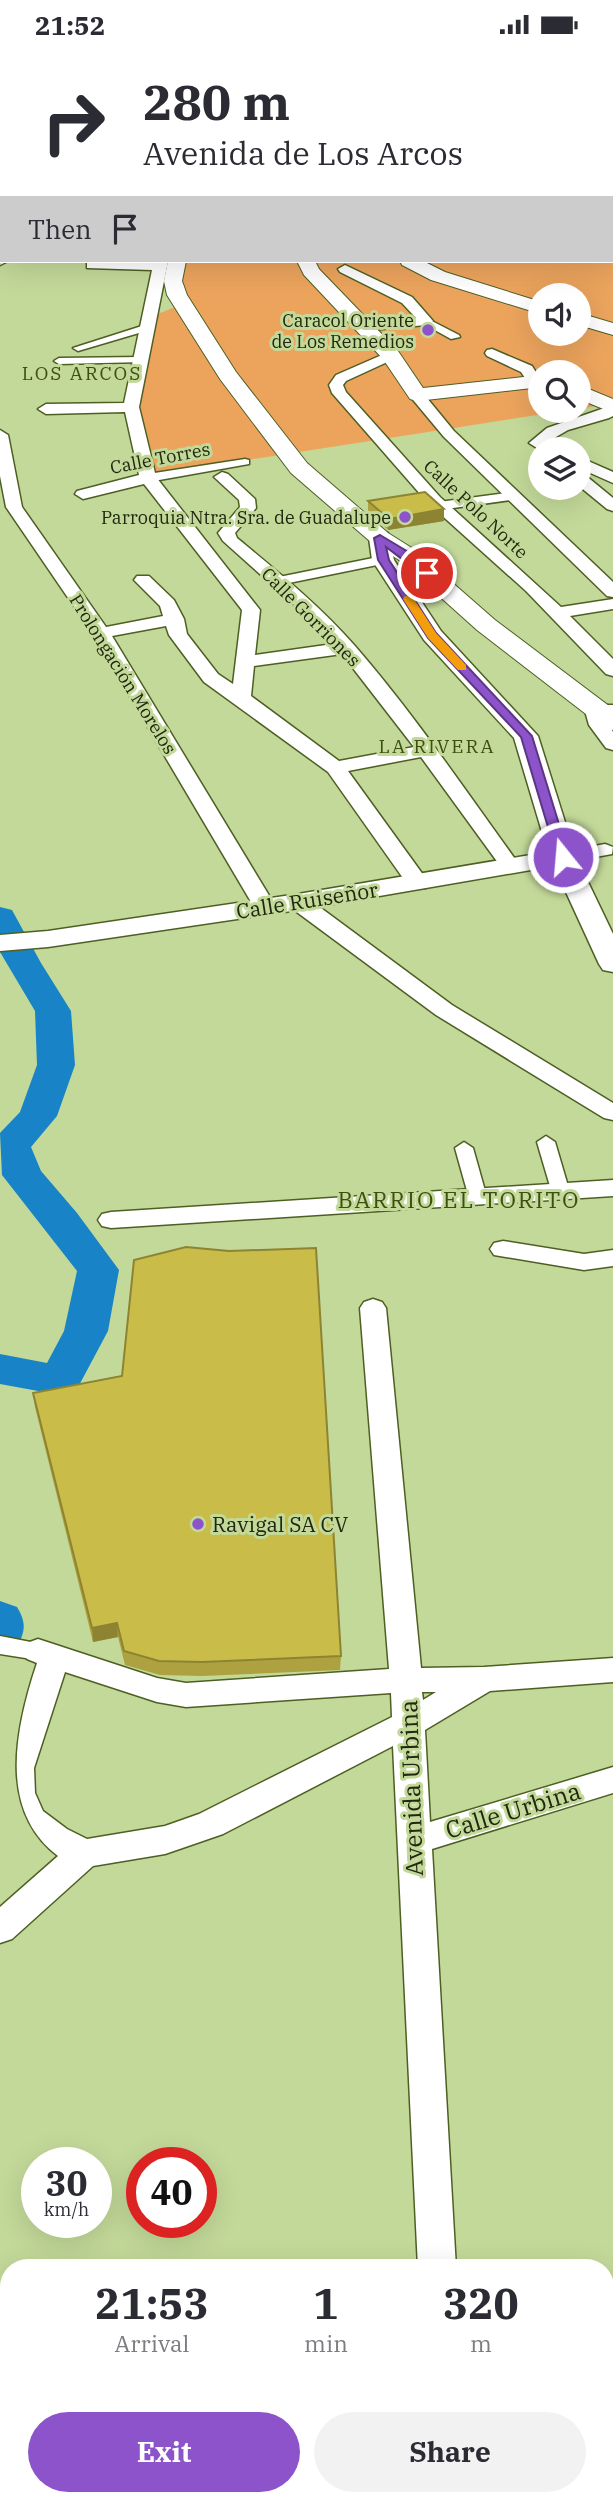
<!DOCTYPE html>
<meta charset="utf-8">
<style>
body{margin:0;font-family:"IBM Plex Serif",serif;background:#f2f2f3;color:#2b2b33;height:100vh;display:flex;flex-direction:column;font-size:26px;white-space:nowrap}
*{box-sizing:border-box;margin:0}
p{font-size:23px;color:#7c7c81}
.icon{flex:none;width:38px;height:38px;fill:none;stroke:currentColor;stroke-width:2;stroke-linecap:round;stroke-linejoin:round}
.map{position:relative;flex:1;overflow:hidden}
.panel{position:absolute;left:0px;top:2210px;width:614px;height:247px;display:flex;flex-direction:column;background:#fff;border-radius:28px 28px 0 0;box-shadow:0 7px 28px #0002}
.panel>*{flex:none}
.hud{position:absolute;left:0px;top:0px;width:614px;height:214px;box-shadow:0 7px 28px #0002;background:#fff;color:#2b2b33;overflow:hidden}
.fabs{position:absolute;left:528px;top:234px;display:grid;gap:14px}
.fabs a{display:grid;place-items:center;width:63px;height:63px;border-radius:50%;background:#fff;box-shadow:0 7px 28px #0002;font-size:35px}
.speed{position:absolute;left:21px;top:2098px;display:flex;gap:14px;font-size:35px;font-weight:700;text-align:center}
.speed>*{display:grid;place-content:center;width:91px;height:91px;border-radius:50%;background:#fff;box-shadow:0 7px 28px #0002;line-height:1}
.speed small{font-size:18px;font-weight:400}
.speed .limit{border:10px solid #d22;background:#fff;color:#111}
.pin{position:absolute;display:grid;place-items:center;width:60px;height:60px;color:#fff;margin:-30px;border:4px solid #fff;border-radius:50%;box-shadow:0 2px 7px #0007}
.me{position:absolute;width:77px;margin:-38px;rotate:343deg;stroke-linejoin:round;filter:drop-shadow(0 0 5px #0008)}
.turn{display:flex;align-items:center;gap:24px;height:147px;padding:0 28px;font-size:32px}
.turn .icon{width:91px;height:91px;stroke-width:2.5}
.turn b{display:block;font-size:49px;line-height:60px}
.then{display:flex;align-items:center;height:66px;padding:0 28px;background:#0003;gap:14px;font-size:26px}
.eta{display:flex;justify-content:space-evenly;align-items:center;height:119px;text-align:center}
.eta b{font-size:42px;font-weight:700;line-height:49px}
.button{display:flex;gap:14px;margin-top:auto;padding:14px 28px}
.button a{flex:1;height:80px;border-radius:42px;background:#8c53ca;color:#fff;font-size:28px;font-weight:700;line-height:80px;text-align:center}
.button a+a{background:#f2f2f3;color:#2b2b33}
.status{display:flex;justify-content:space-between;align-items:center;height:49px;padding:0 35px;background:#fff;direction:ltr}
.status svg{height:19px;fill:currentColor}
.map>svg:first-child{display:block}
.green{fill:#eca45d;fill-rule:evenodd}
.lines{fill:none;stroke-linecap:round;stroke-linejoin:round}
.river{fill:#1883c6;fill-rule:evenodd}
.pedestrian-casing{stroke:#4d5f23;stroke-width:3}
.minor-casing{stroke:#4d5f23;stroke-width:3}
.tertiary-casing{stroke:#4d5f23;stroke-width:3}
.secondary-casing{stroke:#4d5f23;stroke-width:2}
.pedestrian{fill:#fff;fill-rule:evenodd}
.minor{fill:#fff;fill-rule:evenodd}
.tertiary{fill:#fff;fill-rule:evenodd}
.secondary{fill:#fff;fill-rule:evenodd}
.wall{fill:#ada23f}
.shaded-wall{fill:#8d8433}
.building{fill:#c9bc49;stroke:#8d8433;stroke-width:2}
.route{fill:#8c53ca;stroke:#5b3683;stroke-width:2}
.slow{fill:#f59e0b}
.poi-dot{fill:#8c53ca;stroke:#c3d999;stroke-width:2.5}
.labels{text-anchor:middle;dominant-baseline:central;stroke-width:6;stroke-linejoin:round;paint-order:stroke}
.far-poi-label{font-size:18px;fill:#21280f;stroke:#c3d999;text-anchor:end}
.far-street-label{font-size:18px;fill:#21280f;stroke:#c3d999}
.far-neighbourhood-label{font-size:19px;letter-spacing:2px;fill:#3e4f10;stroke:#c3d999}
.street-label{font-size:21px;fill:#21280f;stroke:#c3d999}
.poi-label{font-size:21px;fill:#21280f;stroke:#c3d999;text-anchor:start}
.neighbourhood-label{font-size:23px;letter-spacing:2px;fill:#3e4f10;stroke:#c3d999}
.near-street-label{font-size:24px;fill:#21280f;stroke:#c3d999}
</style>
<div class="status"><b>21:52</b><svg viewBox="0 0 49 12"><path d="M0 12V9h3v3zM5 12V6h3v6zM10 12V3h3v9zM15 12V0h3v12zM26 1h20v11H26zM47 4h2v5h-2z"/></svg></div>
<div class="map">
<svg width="613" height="2456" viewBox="0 0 613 2456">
<rect width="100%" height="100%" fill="#c3d999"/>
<g class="green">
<path d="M305 0H613V129L612 2Z"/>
<path d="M613 136V354L579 360V324H541V362H563L150 426 134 322 150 268 185 254 178 241 181 212H612ZM541 247H579V285H541Z"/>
</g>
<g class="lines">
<g class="river">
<rect x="0" y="115" width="2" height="12"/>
<rect x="612" y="174" width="1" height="12"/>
<path d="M0 179H2L0 192Z"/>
<path d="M0 858 12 861 41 914 71 962 75 1016 57 1067 31 1098 41 1122 77 1164 119 1221 108 1282 76 1342 60 1346 0 1335V1305L47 1314 64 1282 77 1222 2 1126 0 1084 20 1063 37 1016 35 962 0 903Z"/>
<path d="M0 1552 17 1558C26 1573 26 1582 17 1597L0 1603Z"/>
</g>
<defs>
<g id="pedestrian">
<path d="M426 269 459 286 460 288 451 290 422 274 421 272Z"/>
<path d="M145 276 149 277V281L78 302 73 299Z"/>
<path d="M141 308 145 309V313L59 315 54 312 59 309Z"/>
<path d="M245 410 249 411V415L148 433 142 429 148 425Z"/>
<path d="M514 443 518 444V450L439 461 433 457 439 453Z"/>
<path d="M383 507 389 511 387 514 279 536 273 532 279 528Z"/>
<path d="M546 1087 555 1093 570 1144 568 1148 561 1150 552 1144 537 1093Z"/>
<path d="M464 1093 473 1099 487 1149 485 1153H471L469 1149 455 1099Z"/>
<path d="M0 1587 46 1596 49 1602 46 1608 38 1611 0 1605Z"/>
</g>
<g id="minor">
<path d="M21 0H32L33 2H22Z"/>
<rect x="299" y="0" width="10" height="2"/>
<rect x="0" y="7" width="2" height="8"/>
<rect x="0" y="80" width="2" height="7"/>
<rect x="0" y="108" width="2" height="8"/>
<path d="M2 207V212H8L0 216Z"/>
<path d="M92 212H168L139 358 156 428 260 561 255 606 333 595 300 561 223 492 218 484 240 458 239 451 214 428 222 423 228 425 255 450 256 459 235 484 237 489C278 523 320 557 355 597 414 665 465 741 518 814L522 818 518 822H504L421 708 348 722 429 834 426 839H410L328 723 204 633 169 586 166 577 112 587 276 858 273 863H257L92 584 6 458 0 427V381L8 386 22 458 106 578 163 567 160 557 134 531 137 527H149L174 551 184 570 187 585 218 625 233 635 242 561 144 435 83 450 75 445 77 442 139 426 125 363 46 365 38 360 46 355 124 354 152 221 87 219V213ZM342 605 414 698 339 712 251 647 254 617Z"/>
<path d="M345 216 412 248 433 272 426 276 360 282 358 279 365 275 416 269 402 254 340 223 338 220Z"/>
<path d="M492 300 532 317 541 331 539 335H529L521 323 487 307 485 304 487 301Z"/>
<path d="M391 302 396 303 398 306 396 309 346 332 343 336 346 343 440 448 561 558 613 550V560L570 567 613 610V627L606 625 526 542 428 454 332 344 329 336 336 326Z"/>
<path d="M417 341 422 343 454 382 613 533V548L607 547 444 388 409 346Z"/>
<path d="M613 356V367L609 369 568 381 537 399 529 394 547 379Z"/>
<path d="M579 408 613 423V434L579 419Z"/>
<path d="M579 424 585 426 613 449V462L607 460 579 437Z"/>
<path d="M595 656H613V668H605L613 683V701L606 699 589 676 585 662Z"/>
<path d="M605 795 613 798 612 805 563 814 556 812 553 808 556 804Z"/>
<path d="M298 847 306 848 452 956 613 1054V1071L604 1069 436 966 290 858 287 853 290 848Z"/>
<path d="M613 1131V1147L111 1179 102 1177 98 1171 102 1165 111 1163Z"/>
<path d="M503 1192 584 1205 613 1201V1217L584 1221 494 1206 490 1200 494 1194Z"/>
<path d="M373 1250 382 1253 386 1259 421 1619 484 1618 613 1609V1633L490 1642 425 1681 430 1773 613 1718V1744L432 1800 456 2219H418L393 1697 223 1785 165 1805 93 1817 12 1890 0 1894V1858L58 1807C0 1763 13 1686 37 1614L27 1610 22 1602 27 1594 38 1590 157 1629 186 1634 389 1620 360 1259 364 1253ZM65 1623 157 1653 186 1658 391 1644 392 1668 199 1765 165 1777 87 1790 67 1780 43 1762 35 1744 34 1719ZM422 1643H436L423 1651Z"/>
</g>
<g id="tertiary">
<path d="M0 0H6L8 2H2L0 7Z"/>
<path d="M380 483 388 484 394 511 441 582 538 687 576 808 613 885V923L603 921 599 915 554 817 298 861 48 898 0 902V886L48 882 298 845 548 803 514 689 424 591 372 511 369 489 372 484Z"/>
<path d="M613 2296V2349L606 2351V2299Z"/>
<path d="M372 2448H427L431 2456H375Z"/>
<path d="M475 2448H529L526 2456H471Z"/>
</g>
<g id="secondary">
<path d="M178 0H192L193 2H178Z"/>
<path d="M214 0H228L229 2H214Z"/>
<path d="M391 0H407L390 2Z"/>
<path d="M168 212H186L182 232 187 246 236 323 307 414 388 484 415 501 495 571 613 660V681L604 679 477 581 399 511 372 494 291 424 220 330 167 246 164 232Z"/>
<path d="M297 212H315L319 220 398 302 423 339 541 326V338L417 352 410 350 383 310 304 226Z"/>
<path d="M400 212H423L445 223 541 253V265L431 231 402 216Z"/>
<path d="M579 264 613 274V286L579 276Z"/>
<path d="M579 336 613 350V364L579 350Z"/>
</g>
</defs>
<use href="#pedestrian" class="pedestrian-casing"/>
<use href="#minor" class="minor-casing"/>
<use href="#tertiary" class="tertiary-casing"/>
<use href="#secondary" class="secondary-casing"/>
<use href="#pedestrian" class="pedestrian"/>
<use href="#minor" class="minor"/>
<use href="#tertiary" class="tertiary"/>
<use href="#secondary" class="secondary"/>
</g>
<g class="wall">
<path d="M368 452 444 460V472L388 481 368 463Z"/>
<path d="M33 1344 341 1607 340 1621 202 1627 160 1626 125 1616 118 1588 93 1593 35 1358Z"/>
</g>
<g class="shaded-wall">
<path d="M444 460V472L388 481 389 470Z"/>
<path d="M117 1574 118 1588 93 1593 92 1579Z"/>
</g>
<g class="building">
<path d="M425 443 444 460 389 470 368 452Z"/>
<path d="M186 1198 229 1202 316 1199 341 1607 202 1613 159 1612 124 1602 117 1574 92 1579 33 1344 122 1327 134 1211Z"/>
</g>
<path class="route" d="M380 486 410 504 430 522V526H423L386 498 389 511 436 584 532 687 569 808 568 811 563 812 557 808 521 688 428 589 378 511 374 489Z"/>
<path class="slow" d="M405 547H412L436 584 466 616V621H458L428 589 403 550Z"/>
<g class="poi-dot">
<circle cx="428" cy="281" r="7"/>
<circle cx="405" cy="468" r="7"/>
<circle cx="198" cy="1475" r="7"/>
</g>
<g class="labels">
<g class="far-poi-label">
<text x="414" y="271">Caracol Oriente<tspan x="414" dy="21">de Los Remedios</tspan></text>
<text x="391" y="468">Parroquia Ntra. Sra. de Guadalupe</text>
</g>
<g class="far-street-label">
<text transform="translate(160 409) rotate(-11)">Calle Torres</text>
<text transform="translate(476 460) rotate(43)">Calle Polo Norte</text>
<text transform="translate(311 568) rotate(45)">Calle Gorriones</text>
<text transform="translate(123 625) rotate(58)">Prolongación Morelos</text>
</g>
<g class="far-neighbourhood-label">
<text x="82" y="324">LOS ARCOS</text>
<text x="437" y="697">LA RIVERA</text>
</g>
<g class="street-label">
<text transform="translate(307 851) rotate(-9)">Calle Ruiseñor</text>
</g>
<g class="poi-label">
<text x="212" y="1475">Ravigal SA CV</text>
</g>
<g class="neighbourhood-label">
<text x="459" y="1150">BARRIO EL TORITO</text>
</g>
<g class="near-street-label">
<text transform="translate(411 1739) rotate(-92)">Avenida Urbina</text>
<text transform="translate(513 1761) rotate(-17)">Calle Urbina</text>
</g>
</g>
</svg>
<div class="fabs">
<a><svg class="icon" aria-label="sound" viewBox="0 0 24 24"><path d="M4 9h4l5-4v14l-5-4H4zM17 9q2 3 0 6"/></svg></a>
<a><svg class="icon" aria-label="search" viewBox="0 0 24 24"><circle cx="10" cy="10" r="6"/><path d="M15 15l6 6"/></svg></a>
<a><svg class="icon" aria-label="layers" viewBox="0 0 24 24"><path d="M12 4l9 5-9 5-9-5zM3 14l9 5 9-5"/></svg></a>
</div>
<div class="speed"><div>30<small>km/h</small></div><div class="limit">40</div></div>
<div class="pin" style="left:427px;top:524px;background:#d93025"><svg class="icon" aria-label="arrive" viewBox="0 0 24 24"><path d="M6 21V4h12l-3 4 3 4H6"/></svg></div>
<svg class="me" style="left:563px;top:808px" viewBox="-20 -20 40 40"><circle r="17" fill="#8c53ca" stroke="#fff" stroke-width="3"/><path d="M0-11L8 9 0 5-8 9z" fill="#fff"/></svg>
<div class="hud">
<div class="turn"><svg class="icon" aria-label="right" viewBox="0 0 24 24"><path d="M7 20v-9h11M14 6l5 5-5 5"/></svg><div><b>280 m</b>Avenida de Los Arcos</div></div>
<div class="then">Then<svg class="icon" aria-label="arrive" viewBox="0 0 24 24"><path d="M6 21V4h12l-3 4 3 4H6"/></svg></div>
</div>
<section class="panel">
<div class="eta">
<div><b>21:53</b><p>Arrival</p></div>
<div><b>1</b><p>min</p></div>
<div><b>320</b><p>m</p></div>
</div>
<div class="button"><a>Exit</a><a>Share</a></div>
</section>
</div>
